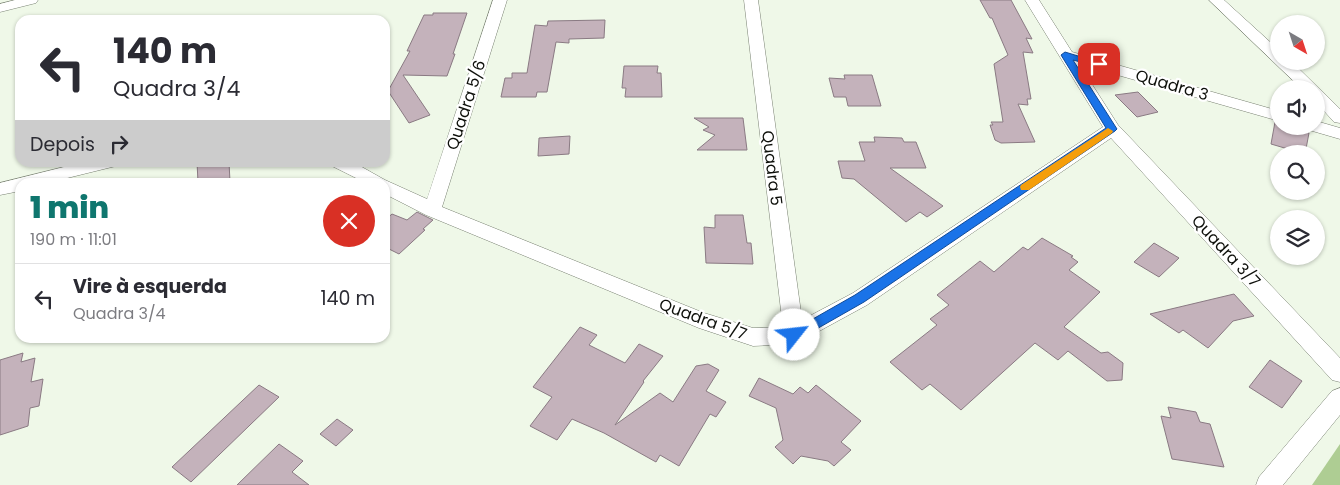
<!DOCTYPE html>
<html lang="pt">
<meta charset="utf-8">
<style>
body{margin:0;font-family:Poppins,sans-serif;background:#f7f7f7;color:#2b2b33;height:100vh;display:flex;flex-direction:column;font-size:19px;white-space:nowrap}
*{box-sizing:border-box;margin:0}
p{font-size:16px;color:#7c7c81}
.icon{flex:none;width:28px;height:28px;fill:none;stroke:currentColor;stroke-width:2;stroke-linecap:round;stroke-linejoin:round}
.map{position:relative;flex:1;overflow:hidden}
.side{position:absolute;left:15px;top:178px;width:375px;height:165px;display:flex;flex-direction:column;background:#fff;border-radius:15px;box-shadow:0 1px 4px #0004}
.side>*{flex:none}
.guide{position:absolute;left:15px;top:15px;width:375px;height:152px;border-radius:15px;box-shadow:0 1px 4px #0004;background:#fff;color:#2b2b33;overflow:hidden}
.needle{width:32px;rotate:141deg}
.tools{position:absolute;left:1270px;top:15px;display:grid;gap:10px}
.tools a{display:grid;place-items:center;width:55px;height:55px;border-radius:50%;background:#fff;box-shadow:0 1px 4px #0004;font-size:25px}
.pin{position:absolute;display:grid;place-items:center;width:42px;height:42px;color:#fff;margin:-21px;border-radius:10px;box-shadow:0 2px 8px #0006}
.me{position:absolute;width:55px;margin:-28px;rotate:61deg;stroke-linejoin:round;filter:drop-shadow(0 0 4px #0008)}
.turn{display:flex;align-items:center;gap:18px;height:105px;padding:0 15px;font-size:22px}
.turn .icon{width:65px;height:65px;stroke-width:2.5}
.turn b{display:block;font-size:35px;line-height:42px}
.then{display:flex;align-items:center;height:48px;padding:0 15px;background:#0003;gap:10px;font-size:19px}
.round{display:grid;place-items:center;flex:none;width:52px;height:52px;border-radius:26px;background:#f7f7f7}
.summary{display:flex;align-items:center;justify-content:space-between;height:85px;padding:0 15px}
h1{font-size:30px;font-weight:800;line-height:38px;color:#0f766e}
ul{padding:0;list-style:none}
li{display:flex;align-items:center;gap:15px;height:70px;padding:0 15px;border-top:1px solid #e1e1e2}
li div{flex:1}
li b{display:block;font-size:19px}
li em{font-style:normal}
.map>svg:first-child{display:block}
.green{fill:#aecd93}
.building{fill:#c4b2bb;stroke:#8a7a83}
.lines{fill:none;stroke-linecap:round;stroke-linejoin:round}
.minor-casing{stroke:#798172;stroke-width:1}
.minor{fill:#fff;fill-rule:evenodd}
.route{fill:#1a73e8;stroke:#114b97}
.slow{fill:#f59e0b}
.labels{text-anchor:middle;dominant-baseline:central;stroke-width:4.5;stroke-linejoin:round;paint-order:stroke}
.street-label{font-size:16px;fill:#0d0f0a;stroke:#fff}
</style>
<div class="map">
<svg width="1340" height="485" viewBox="0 0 1340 485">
<rect width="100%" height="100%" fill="#eff8e8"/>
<path class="green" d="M1340 444V485H1312Z"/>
<g class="building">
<path d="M980 0H1011L1032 39 1026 38 1033 53 1023 52 1031 99H1027L1028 105 1018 104 1035 142 1001 143 995 140 990 125H993L991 122H1003L994 64 1008 55 992 18H990Z"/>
<path d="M433 13H467L453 54H455L447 76 403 75 430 115 409 123 388 91 410 51H407L424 15H433Z"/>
<path d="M605 20 604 38 569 39V43L556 42 547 92H537L536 97H501L505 78H512V73H527L535 25 547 26 548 21Z"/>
<path d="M624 66H658L657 73H661L662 97H625L626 88H622Z"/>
<path d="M844 75H872L881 106H848L846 97H834L829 78 845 79Z"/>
<path d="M1138 92 1158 112 1137 117 1115 95Z"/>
<path d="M694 118H743L747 150H697L715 135 703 130 709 127Z"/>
<path d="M1275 122 1279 124V126H1288L1309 133 1305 154 1271 144Z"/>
<path d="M570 136 569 154 538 156 539 138Z"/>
<path d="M874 137 902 138 904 142H916L926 168H890L943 206 927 217 920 212 906 222 854 179 842 178 838 161H865L859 142H875Z"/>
<path d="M197 162H229L230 182H198Z"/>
<path d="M417 212 433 220 423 229 425 230 399 254 385 247V220L392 214 407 220Z"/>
<path d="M715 215H743L747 243H751L753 264 706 263 704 227 715 228Z"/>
<path d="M1042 238 1073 256 1071 257 1078 262 1069 270 1100 292 1064 327 1101 353 1108 352 1123 363 1122 380 1107 381 1068 351 1058 360 1035 343 961 410 930 384 922 390 890 362 937 325 930 319 949 305 937 295 980 261 994 272 1023 247 1028 250Z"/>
<path d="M1154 243 1179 258 1159 277 1134 262Z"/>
<path d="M1234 294 1254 316 1233 321 1208 348 1183 330 1179 333 1150 314Z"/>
<path d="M580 327 597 335 589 345 625 363 639 344 663 356 643 381 644 382 615 425 660 393 673 402 696 366 708 364 719 370 706 391 726 402 716 417 710 414 679 466 660 455 656 462 604 433 572 419 557 440 530 426 552 397 533 387Z"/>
<path d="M23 353 21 362 35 358 31 382 43 379 39 406 30 408 28 426 0 435V360Z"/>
<path d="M1270 360 1302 381 1282 408 1249 387Z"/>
<path d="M759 378 793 394 800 387 808 393 816 385 861 421 841 442 851 450 834 466 828 461 801 456 793 464 775 447 783 440 776 408 749 396Z"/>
<path d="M259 385 279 397 191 482 172 467Z"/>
<path d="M1168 407 1196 412 1200 422 1210 424 1224 467 1172 459 1161 416 1171 418Z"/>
<path d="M337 419 353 430 336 446 320 434Z"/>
<path d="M279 444 303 461 292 472 309 485H237Z"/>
</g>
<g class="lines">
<defs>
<g id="minor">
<path d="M15 0H38L36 3 0 12V4Z"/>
<path d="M493 0H507L442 207 704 313 753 328 783 327 744 0H758L802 320 853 293 1103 127 1025 0H1039L1072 52 1279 111V121L1079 64 1118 125 1340 358V382L1332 380 1111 138 867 305 801 341 794 344 753 346 699 328 426 215 385 194V182H364L332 166 330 162H353L385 180 427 199Z"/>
<path d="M1209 0H1224L1279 50V61H1291L1340 109V123L1334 122 1316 102V89H1302Z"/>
<path d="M1316 121 1340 128V139L1309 130 1307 126H1316Z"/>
<path d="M84 162H118L116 166 51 182H20V191L0 195V183Z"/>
<path d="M1340 388V415L1283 485H1256L1259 477 1332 391Z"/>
</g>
</defs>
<use href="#minor" class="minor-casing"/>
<use href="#minor" class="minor"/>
</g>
<path class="route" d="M1065 52 1104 64 1099 67 1073 60 1117 129 1115 131 864 302 799 339 794 341 790 339 788 335 790 332 855 295 1106 128 1061 55Z"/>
<path class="slow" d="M1108 128 1113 131 1112 133 1029 190H1021L1020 187 1021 185Z"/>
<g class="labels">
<g class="street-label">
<text transform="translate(1172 85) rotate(16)">Quadra 3</text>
<text transform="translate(466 105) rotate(-72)">Quadra 5/6</text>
<text transform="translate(772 168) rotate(83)">Quadra 5</text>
<text transform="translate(1226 251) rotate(47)">Quadra 3/7</text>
<text transform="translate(703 319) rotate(20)">Quadra 5/7</text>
</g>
</g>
</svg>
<div class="tools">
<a><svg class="needle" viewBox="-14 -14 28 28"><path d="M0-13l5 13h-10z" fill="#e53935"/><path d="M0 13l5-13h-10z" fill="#7c7c81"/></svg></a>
<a><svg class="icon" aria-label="sound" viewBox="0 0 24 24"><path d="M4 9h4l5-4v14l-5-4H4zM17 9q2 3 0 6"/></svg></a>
<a><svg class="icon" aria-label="search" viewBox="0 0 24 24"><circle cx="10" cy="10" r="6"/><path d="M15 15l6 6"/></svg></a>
<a><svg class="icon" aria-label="layers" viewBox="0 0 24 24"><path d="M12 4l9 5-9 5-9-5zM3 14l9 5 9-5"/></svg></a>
</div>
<div class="pin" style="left:1099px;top:64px;background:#d93025"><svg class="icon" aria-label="arrive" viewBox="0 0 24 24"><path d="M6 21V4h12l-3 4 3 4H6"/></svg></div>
<svg class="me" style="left:794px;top:335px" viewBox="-20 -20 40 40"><circle r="19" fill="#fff"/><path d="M0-13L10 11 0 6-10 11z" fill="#1a73e8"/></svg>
<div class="guide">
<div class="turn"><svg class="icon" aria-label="left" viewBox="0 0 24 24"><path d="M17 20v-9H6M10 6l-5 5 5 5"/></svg><div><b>140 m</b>Quadra 3/4</div></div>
<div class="then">Depois<svg class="icon" aria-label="right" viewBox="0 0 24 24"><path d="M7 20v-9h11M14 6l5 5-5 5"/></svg></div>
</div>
<section class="side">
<div class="summary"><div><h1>1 min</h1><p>190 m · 11:01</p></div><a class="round" style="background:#d93025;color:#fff"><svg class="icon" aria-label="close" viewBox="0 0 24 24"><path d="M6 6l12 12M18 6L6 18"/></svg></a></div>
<ul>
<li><svg class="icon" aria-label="left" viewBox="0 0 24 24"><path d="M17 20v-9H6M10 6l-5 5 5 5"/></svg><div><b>Vire à esquerda</b><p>Quadra 3/4</p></div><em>140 m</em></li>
</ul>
</section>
</div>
